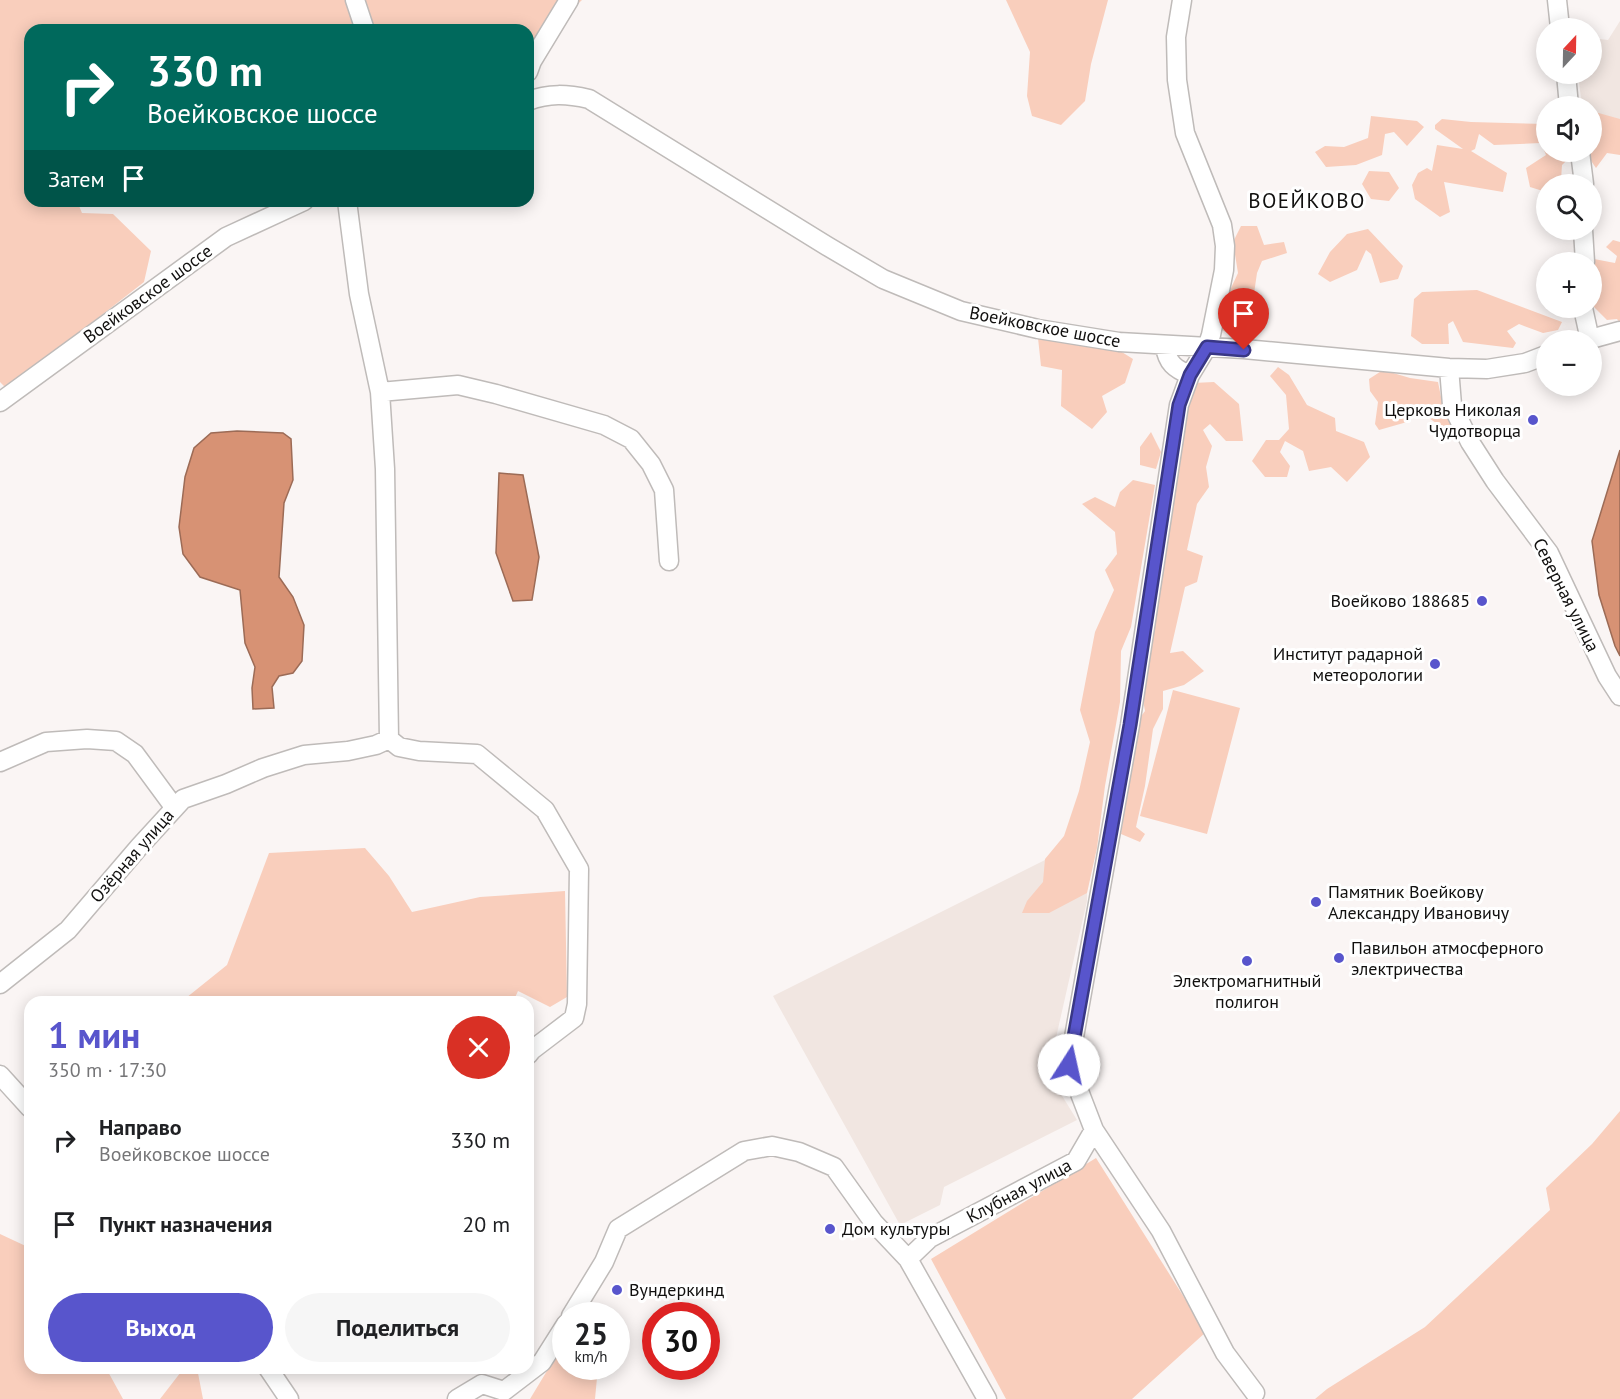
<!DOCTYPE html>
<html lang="ru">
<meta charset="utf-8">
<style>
:root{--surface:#fff;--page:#f6f6f6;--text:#202124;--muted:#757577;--accent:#5855cc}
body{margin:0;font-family:"PT Sans",sans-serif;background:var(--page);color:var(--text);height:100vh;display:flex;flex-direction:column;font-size:22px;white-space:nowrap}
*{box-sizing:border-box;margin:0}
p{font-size:20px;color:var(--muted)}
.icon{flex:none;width:33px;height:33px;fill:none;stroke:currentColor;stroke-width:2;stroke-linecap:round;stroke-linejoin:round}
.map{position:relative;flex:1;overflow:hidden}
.panel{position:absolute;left:24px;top:996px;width:510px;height:378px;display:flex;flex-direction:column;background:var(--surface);border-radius:18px;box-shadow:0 3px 15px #0003}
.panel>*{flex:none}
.guide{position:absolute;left:24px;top:24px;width:510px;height:183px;border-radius:18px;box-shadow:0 3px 15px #0003;background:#00695c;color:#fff;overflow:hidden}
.needle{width:39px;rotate:22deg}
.fabs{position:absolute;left:1536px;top:18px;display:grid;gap:12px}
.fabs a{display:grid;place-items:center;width:66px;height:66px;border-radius:50%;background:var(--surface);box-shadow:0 3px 15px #0003;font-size:30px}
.speed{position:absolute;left:552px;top:1302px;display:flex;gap:12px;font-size:30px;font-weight:700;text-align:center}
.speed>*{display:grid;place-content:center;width:78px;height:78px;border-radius:50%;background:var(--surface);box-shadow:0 3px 15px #0003;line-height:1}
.speed small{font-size:15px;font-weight:400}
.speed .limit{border:9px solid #d22;background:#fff;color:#111}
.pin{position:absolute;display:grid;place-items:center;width:51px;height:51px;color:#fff;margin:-62px -26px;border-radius:50% 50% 50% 0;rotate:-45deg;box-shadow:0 0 6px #0007}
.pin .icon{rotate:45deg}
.me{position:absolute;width:66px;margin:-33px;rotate:10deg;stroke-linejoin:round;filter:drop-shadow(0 0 4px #0008)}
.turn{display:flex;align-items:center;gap:21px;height:126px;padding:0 24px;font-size:27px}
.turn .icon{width:78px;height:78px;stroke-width:2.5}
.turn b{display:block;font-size:42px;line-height:51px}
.then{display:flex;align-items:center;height:57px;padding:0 24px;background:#0003;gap:12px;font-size:22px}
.round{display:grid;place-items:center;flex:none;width:63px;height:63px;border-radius:32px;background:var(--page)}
.summary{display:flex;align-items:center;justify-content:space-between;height:102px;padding:0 24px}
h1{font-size:36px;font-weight:800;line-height:45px;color:var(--accent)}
.primary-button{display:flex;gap:12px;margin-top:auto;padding:12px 24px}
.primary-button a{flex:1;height:69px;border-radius:36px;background:var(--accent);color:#fff;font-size:24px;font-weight:800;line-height:69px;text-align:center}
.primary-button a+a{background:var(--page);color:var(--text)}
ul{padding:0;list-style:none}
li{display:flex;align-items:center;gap:18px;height:84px;padding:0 24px}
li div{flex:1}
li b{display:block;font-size:22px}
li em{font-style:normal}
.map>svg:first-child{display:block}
.built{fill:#f1e6e1}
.green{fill:#f9cebc}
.water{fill:#d79274;stroke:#9c6b56;stroke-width:1.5}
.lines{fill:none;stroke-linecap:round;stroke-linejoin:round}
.minor-casing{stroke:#bfbbb9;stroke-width:21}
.minor{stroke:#fff;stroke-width:18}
.route-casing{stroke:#393785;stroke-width:15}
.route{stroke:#5855cc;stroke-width:10}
.poi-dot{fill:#5855cc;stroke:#fff;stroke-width:2}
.labels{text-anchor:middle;stroke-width:6;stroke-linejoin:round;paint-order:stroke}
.street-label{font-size:18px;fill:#11100f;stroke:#fff}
.poi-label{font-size:18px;fill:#11100f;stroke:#fff;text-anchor:start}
.quarter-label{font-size:21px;letter-spacing:1.5px;fill:#11100f;stroke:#fff}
</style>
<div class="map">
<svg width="1620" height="1399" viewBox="0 0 1620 1399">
<rect width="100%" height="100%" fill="#faf5f4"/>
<!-- built -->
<path class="built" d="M1620,21V150L1592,146V106H1582L1578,74H1592V38L1608,40Z
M1087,839V901L1048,1073L1077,1120L944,1187L940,1205L900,1225L773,996Z"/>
<!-- green -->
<path class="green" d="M0,0H582L528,51V30H30V201H77L82,213L113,214L151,251L144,282L7,389L0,382Z
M1006,0H1108L1091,64L1085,101L1061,125L1032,116L1027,96L1030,52Z
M1595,112L1620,119V155L1607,153L1596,168L1585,152H1592V116Z
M1371,116L1417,121L1424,127L1407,146L1394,132L1385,134L1382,155L1356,165L1326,167L1315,152L1325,146L1344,147L1368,138Z
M1442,119L1471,122L1546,124V152H1568L1571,156L1562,165L1561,180L1557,184H1546V192L1530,187L1526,168L1546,155L1541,143L1494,145L1479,134L1475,149L1471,151L1507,173L1503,192L1444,182L1450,212L1440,217L1415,199L1412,185L1418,173L1427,168L1432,171L1437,145L1463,149L1435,129V125Z
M1369,171L1389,172L1399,188L1389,201L1371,199L1362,184Z
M1241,226H1257L1264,245L1284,242L1287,253L1262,261L1257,273L1248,335H1232L1222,330L1220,312L1238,273L1233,242Z
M1368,229L1403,266L1398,279L1380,283L1371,254L1366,250L1357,270L1330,282L1318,274L1330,252L1347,234Z
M1613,240L1620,242V323L1617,319L1607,320L1592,305V276L1594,259L1615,263L1617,256L1606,247Z
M1477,290L1562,322L1558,330L1543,333L1519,324L1507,331L1516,343L1513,348L1463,342L1453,321L1448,324L1449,344H1422L1411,336L1414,299L1422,292Z
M1038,338L1109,344L1133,359L1125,383L1102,396L1107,412L1092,429L1061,406L1062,370L1041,366Z
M1278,367L1289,375L1307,405L1335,418L1336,431L1364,442L1370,457L1347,482L1331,467L1309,471L1303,451L1285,441L1280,452L1290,466L1287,477H1265L1252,461L1266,440H1279L1289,429L1286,395L1270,376Z
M1383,370L1410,378L1438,382L1443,407L1453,427L1446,430L1416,409L1407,422L1379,430L1375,424L1378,402L1370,391L1369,379Z
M1214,382L1239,404L1243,441H1226L1210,424L1203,430L1212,446L1206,467L1209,487L1197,504L1187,550L1203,556L1197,582L1185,587L1170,653L1183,651L1204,671L1184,685L1163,691V709L1153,729L1145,786L1136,827L1145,834L1140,842L1121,834L1126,802L1123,786L1136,723L1145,711L1141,689L1168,501L1193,383Z
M1151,432L1161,452L1156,469L1140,465V447Z
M1133,480L1155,485L1131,627L1121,651L1120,702L1105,786L1097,848L1087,893L1049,913H1022L1027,901L1043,882L1045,859L1064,836L1079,791L1090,742L1080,710L1095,632L1114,590L1105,570L1117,554L1115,532L1082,504L1095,497L1115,507L1120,492Z
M1173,690L1240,708L1207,834L1140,816Z
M365,848L389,876L412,912L480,897L565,891L567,997L550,1007L518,991L513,1002H181L227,965L269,853Z
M1620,1111V1399H1315L1327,1389L1425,1327L1550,1210L1546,1188L1592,1144Z
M1096,1158L1206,1332L1132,1399H1006L931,1259Z
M0,1234L30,1248V1368H106L123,1399H0Z
M565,1341L566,1366L598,1367L595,1399H530Z
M184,1368H197L203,1399H160Z"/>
<!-- water -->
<path class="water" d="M237,431L283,433L291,439L293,480L284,503L279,577L293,597L304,625L302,661L293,673L279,676L272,687L274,708L253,709L252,688L255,667L245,643L240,590L200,577L183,554L179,527L185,477L194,448L211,433Z
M1620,450V656L1615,646L1599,595L1592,541Z
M499,473L523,475L539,557L532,600L513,601L496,553Z"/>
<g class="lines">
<defs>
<path id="minor" d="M355,0L365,30
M1182,0L1176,37L1177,80L1185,133L1222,225L1225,246L1224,270L1211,335L1207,347L1190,375L1179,405L1130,725L1069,1065L1094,1130L1161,1231L1225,1353L1255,1393
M1557,0L1560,28
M528,72L532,61L569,0
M1566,74L1569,106
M528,101C549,93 567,94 589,99L827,246L883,279L961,311L1038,329L1119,342L1244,349L1449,368L1487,369L1525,363L1546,355
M1580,152L1584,184
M347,201L359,294L380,392L385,469L389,739L399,747L419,751L477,754L545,810L579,869L577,1004L574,1018L532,1050L528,1055
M1583,230L1585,262
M1583,308L1590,340
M1587,340L1620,331
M1165,346C1167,363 1175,369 1190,375
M1449,368L1452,405L1470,442L1495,481L1549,553L1607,676L1620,696
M380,392L458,385L496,394L604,425L631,439L651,464L664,490L669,561
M0,402L226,237L304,201
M0,762L46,742L87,739L116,741L135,754L174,807
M0,984L68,930L139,847L183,799L226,784L263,768L304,755L348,751L376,745L389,739
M0,1075L30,1108
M908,1259L930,1238L1076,1161L1094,1130
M571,1316L604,1262L618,1229L744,1151L772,1146L799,1152L834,1167L874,1223L908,1259L987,1399
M268,1368L289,1399
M457,1399L482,1384L504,1391L542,1362L566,1324"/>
</defs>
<!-- minor casing -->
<use href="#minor" class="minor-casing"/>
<!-- minor -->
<use href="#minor" class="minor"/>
</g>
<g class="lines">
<defs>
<path id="route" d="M1069,1065L1130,725L1179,405L1190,375L1207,347L1244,350"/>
</defs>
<!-- route casing -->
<use href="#route" class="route-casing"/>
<!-- route -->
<use href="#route" class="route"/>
</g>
<!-- markers -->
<g class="poi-dot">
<circle cx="1533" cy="420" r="6"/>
<circle cx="1482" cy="601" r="6"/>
<circle cx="1435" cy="664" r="6"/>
<circle cx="1316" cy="902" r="6"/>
<circle cx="1339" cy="958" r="6"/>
<circle cx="1247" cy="961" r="6"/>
<circle cx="830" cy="1229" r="6"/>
<circle cx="617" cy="1290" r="6"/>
</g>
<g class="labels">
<!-- street labels -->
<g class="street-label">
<text transform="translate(148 294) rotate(-36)" y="6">Воейковское шоссе</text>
<text transform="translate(1045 327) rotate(11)" y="6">Воейковское шоссе</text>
<text transform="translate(1566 595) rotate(63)" y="6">Северная улица</text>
<text transform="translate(132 856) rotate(-49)" y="6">Озёрная улица</text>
<text transform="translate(1019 1191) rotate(-28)" y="6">Клубная улица</text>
</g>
<!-- poi labels -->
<g class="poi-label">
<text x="1521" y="416" text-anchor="end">Церковь Николая<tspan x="1521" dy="21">Чудотворца</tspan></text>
<text x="1470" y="607" text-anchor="end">Воейково 188685</text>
<text x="1423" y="660" text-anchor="end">Институт радарной<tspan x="1423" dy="21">метеорологии</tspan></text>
<text x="1328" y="898">Памятник Воейкову<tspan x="1328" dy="21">Александру Ивановичу</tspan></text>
<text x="1351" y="954">Павильон атмосферного<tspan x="1351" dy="21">электричества</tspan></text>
<text x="1247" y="987" text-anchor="middle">Электромагнитный<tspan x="1247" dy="21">полигон</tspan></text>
<text x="842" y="1235">Дом культуры</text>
<text x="629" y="1296">Вундеркинд</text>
</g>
<!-- quarter labels -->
<g class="quarter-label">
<text x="1307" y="208">ВОЕЙКОВО</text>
</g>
</g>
</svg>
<div class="fabs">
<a><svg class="needle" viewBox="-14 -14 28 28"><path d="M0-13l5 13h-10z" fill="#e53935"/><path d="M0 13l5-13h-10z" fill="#757577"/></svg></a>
<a><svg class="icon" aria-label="sound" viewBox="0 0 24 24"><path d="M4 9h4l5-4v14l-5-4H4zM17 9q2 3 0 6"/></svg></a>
<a><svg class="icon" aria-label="search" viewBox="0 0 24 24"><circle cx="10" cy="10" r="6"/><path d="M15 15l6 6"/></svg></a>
<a>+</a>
<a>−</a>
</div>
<div class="speed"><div>25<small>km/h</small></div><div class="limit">30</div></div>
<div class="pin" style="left:1244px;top:350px;background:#d93025"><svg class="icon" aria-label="arrive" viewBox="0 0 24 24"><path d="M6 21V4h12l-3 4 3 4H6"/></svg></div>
<svg class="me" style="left:1069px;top:1065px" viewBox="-20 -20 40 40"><circle r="19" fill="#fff"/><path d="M0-13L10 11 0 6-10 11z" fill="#5855cc"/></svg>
<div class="guide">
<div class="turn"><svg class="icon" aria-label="right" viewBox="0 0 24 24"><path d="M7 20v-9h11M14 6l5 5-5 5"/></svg><div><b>330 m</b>Воейковское шоссе</div></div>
<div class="then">Затем<svg class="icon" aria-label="arrive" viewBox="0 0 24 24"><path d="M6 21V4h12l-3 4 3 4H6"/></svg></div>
</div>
<section class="panel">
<div class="summary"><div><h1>1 мин</h1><p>350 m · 17:30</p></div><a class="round" style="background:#d93025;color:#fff"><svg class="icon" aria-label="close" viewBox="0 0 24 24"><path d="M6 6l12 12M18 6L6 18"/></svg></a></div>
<ul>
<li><svg class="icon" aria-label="right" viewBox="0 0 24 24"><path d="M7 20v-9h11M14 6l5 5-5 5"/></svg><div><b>Направо</b><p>Воейковское шоссе</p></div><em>330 m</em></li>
<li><svg class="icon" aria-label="arrive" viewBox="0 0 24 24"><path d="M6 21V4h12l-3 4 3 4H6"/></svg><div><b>Пункт назначения</b></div><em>20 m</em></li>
</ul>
<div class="primary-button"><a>Выход</a><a>Поделиться</a></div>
</section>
</div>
